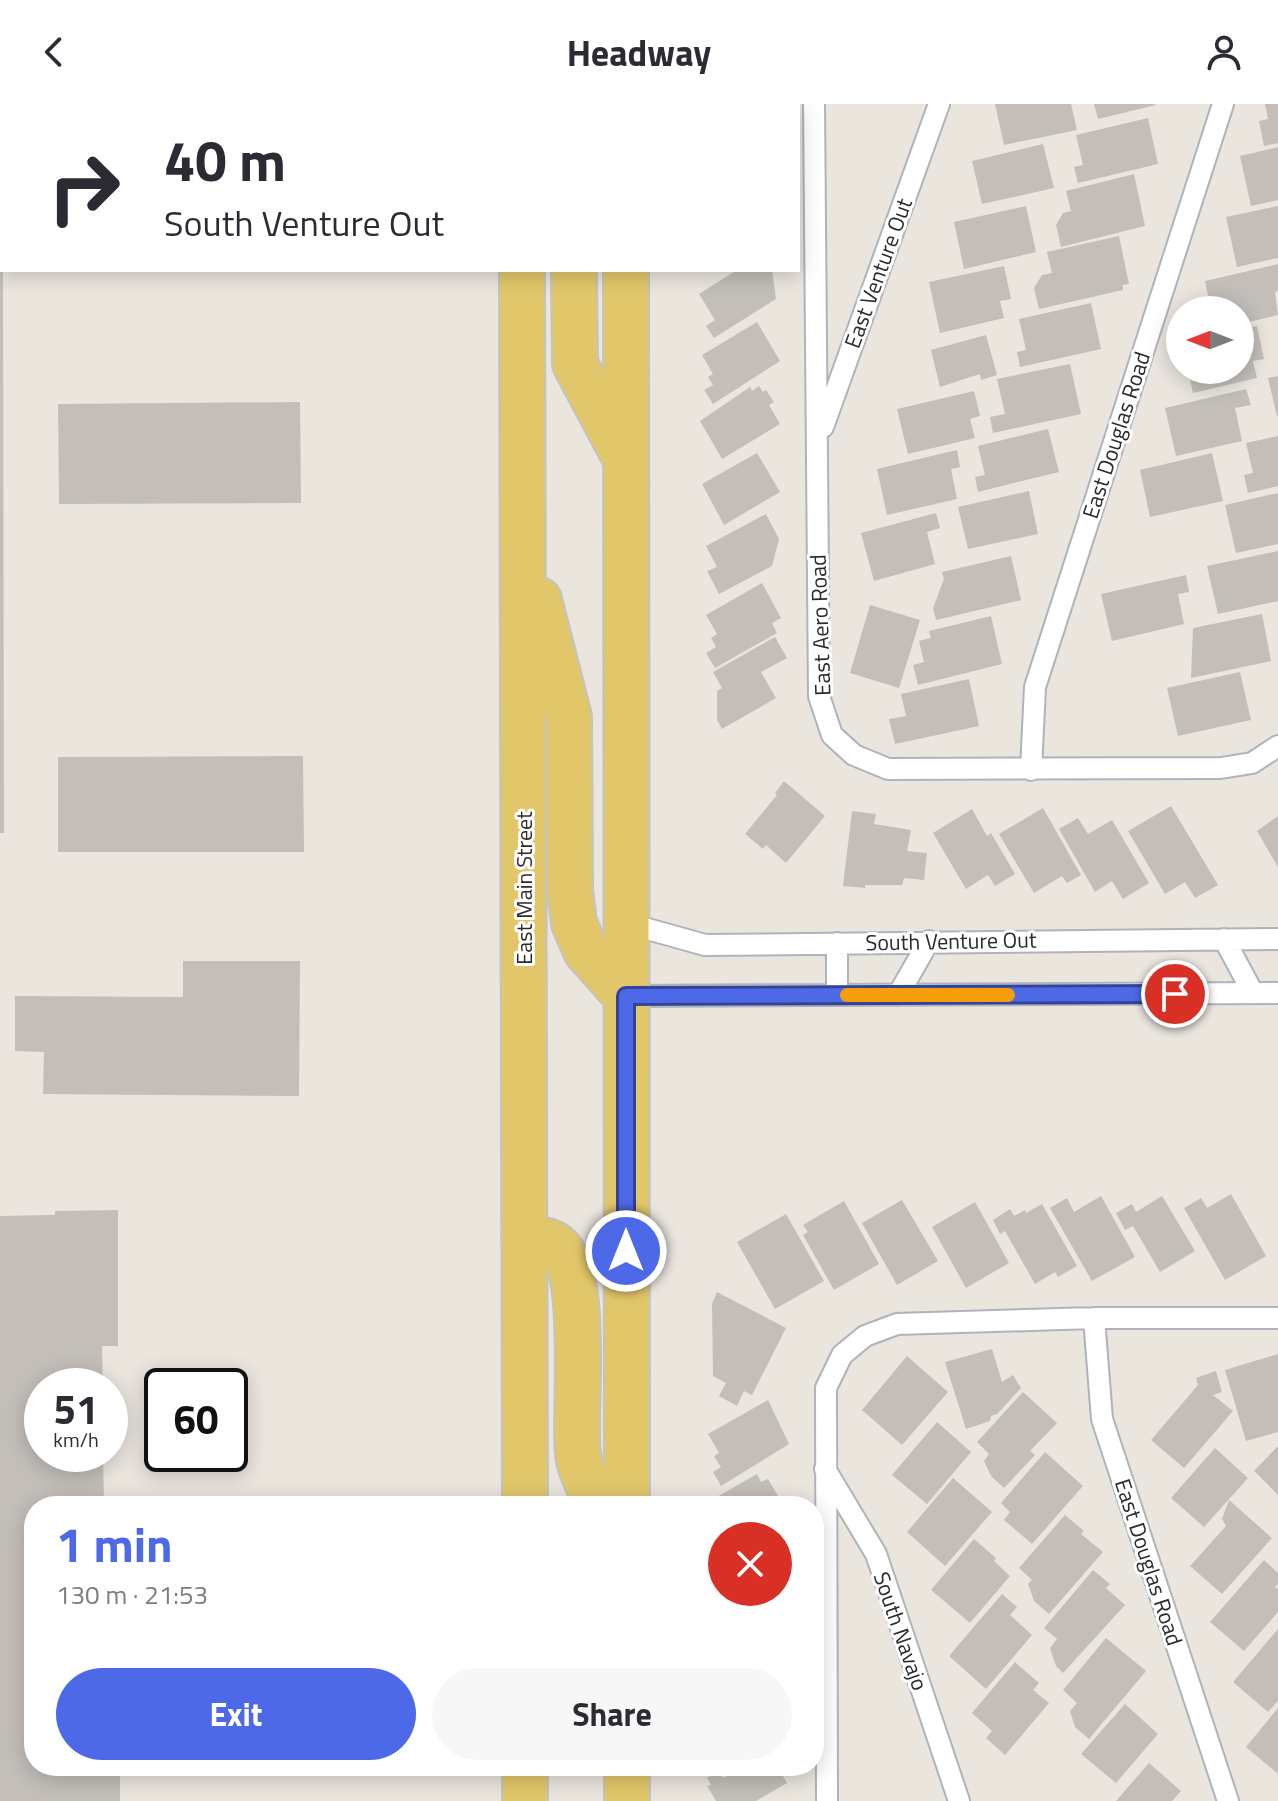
<!DOCTYPE html>
<meta charset="utf-8">
<style>
:root{--surface:#fff;--page:#f7f7f7;--text:#2b2b33;--muted:#7c7c81;--accent:#4d69e8}
body{margin:0;font-family:"Titillium Web",sans-serif;background:var(--page);color:var(--text);height:100vh;display:flex;flex-direction:column;font-size:30px;white-space:nowrap}
*{box-sizing:border-box;margin:0}
p{font-size:26px;color:var(--muted)}
.icon{flex:none;width:44px;height:44px;fill:none;stroke:currentColor;stroke-width:2;stroke-linecap:round;stroke-linejoin:round}
.map{position:relative;flex:1;overflow:hidden}
.details{position:absolute;left:24px;top:1392px;width:800px;height:280px;display:flex;flex-direction:column;background:var(--surface);border-radius:32px;box-shadow:0 4px 20px #0003}
.details>*{flex:none}
.top-card{position:absolute;left:0px;top:0px;width:800px;height:168px;box-shadow:0 4px 20px #0003;background:#fff;color:var(--text);overflow:hidden}
.needle{width:52px;rotate:270deg}
.buttons{position:absolute;left:1166px;top:192px;display:grid;gap:16px}
.buttons a{display:grid;place-items:center;width:88px;height:88px;border-radius:50%;background:var(--surface);box-shadow:0 4px 20px #0003;font-size:40px}
.speed{position:absolute;left:24px;top:1264px;display:flex;gap:16px;font-size:40px;font-weight:700;text-align:center}
.speed>*{display:grid;place-content:center;width:104px;height:104px;border-radius:50%;background:var(--surface);box-shadow:0 4px 20px #0003;line-height:1}
.speed small{font-size:20px;font-weight:400}
.speed .limit{border:4px solid #111;border-radius:12px;background:#fff;color:#111}
.pin{position:absolute;display:grid;place-items:center;width:68px;height:68px;color:#fff;margin:-34px;border:4px solid #fff;border-radius:50%;box-shadow:0 2px 8px #0007}
.me{position:absolute;width:88px;margin:-44px;rotate:0deg;stroke-linejoin:round;filter:drop-shadow(0 0 6px #0008)}
.turn{display:flex;align-items:center;gap:28px;height:168px;padding:0 32px;font-size:36px}
.turn .icon{width:104px;height:104px;stroke-width:2.5}
.turn b{display:block;font-size:56px;line-height:68px}
.round{display:grid;place-items:center;flex:none;width:84px;height:84px;border-radius:42px;background:var(--page)}
.headline{display:flex;align-items:center;justify-content:space-between;height:136px;padding:0 32px}
h1{font-size:48px;font-weight:700;line-height:60px;color:var(--accent)}
.action{display:flex;gap:16px;margin-top:auto;padding:16px 32px}
.action a{flex:1;height:92px;border-radius:48px;background:var(--accent);color:#fff;font-size:32px;font-weight:700;line-height:92px;text-align:center}
.action a+a{background:var(--page);color:var(--text)}
header{display:flex;justify-content:space-between;align-items:center;height:104px;padding:0 32px;background:var(--surface);font-size:36px;font-weight:700}
.map>svg:first-child{display:block}
.building{fill:#c3beb9}
.lines{fill:none;stroke-linecap:round;stroke-linejoin:round}
.lane-casing{stroke:#b0b3bc;stroke-width:24}
.primary-casing{stroke:#c3c3c3;stroke-width:48}
.lane{stroke:#fff;stroke-width:20}
.primary{stroke:#e2c76a;stroke-width:44}
.route-casing{stroke:#324497;stroke-width:20}
.route{stroke:#4d69e8;stroke-width:14}
.slow{stroke:#f59e0b;stroke-width:14}
.labels{text-anchor:middle;stroke-width:6;stroke-linejoin:round;paint-order:stroke}
.street-label{font-size:22px;fill:#2a2a2a;stroke:#fff}
</style>
<header><svg class="icon" aria-label="back" viewBox="0 0 24 24"><path d="M15 5l-7 7 7 7"/></svg>Headway<svg class="icon" aria-label="person" viewBox="0 0 24 24"><circle cx="12" cy="8" r="4"/><path d="M4 21q1-7 8-7t8 7"/></svg></header>
<div class="map">
<svg width="1278" height="1697" viewBox="0 0 1278 1697">
<rect width="100%" height="100%" fill="#eae5dd"/>
<!-- building -->
<path class="building" d="M995,0H1071L1077,26L1004,41Z
M1094,0H1155L1156,1L1098,15Z
M1265,0H1278V39L1264,42L1259,17L1268,15Z
M1148,14L1158,60L1078,79L1074,63L1083,61L1076,31Z
M1043,40L1054,84L982,100L972,57Z
M1278,43V96L1251,102L1240,52Z
M1134,70L1145,122L1061,143L1056,121L1063,109L1071,107L1066,87Z
M1026,102L1036,148L964,165L954,118Z
M1278,102V154L1237,163L1226,113Z
M1119,132L1129,180L1123,181V186L1039,205L1034,184L1042,171L1052,169L1047,148Z
M1278,160V187L1275,188L1278,211L1240,220V206H1211L1205,177Z
M1004,162L1011,195L1000,197L1004,214L940,229L929,178Z
M0,166H3L4,729H0Z
M737,166H772L776,195L714,234L706,222L715,216L699,190Z
M1091,199L1101,245L1020,263L1017,248L1026,246L1019,215Z
M757,218L780,257L713,300L704,286L713,281L708,273L713,270L702,251Z
M1257,222L1264,255L1253,257L1257,274L1193,289L1188,266H1240V225Z
M986,231L997,271L981,276L980,270L940,283L931,246Z
M1070,260L1081,310L993,329L990,313L1005,310L997,275Z
M1278,272V312H1277L1268,274Z
M759,282L763,288L766,286L774,298L769,301L780,320L722,355L700,317L750,283L752,287Z
M1246,285L1251,301L1235,304L1242,337L1176,352L1165,304Z
M974,287L980,312L970,315L975,334L908,350L897,305Z
M300,298L301,399L59,400L58,300Z
M1048,325L1059,368L978,388L975,373L985,371L978,342Z
M1278,332V382L1248,389L1244,371L1253,369L1246,339Z
M957,346L960,363L951,365L957,395L887,411L877,365Z
M757,349L780,388L724,421L702,380Z
M1212,349L1223,397L1150,413L1140,366Z
M1029,387L1038,430L968,445L958,403Z
M1278,389V440L1236,449L1225,401Z
M936,409L940,424L927,428L935,460L874,477L861,429Z
M766,410L779,435L772,462L719,490L707,467L717,463L706,442Z
M1278,447V497L1218,510L1207,462Z
M1011,452L1021,496L936,516L933,504L944,475L942,468Z
M1186,471L1189,488L1178,490L1184,520L1112,537L1101,490Z
M762,479L781,514L772,519L777,529L715,564L706,549L716,543L711,534L717,530L706,511Z
M870,501L920,516L899,584L850,569Z
M1262,510L1271,557L1191,574L1193,524Z
M991,512L1002,560L918,581L913,561L924,558L919,537L931,534L929,527Z
M775,533L787,554L761,568L776,594L722,625L717,616V587L722,584L713,568Z
M1240,568L1251,616L1178,632L1167,584Z
M969,575L979,622L895,640L889,615L906,612L901,590Z
M303,652L304,748H58V653Z
M784,677L825,712L786,759L766,741L763,745L745,730L777,691L775,689Z
M1171,702L1218,781L1195,794L1185,778L1165,790L1128,727Z
M1043,704L1081,771L1067,779L1062,772L1034,789L999,730Z
M972,705L987,732L991,729L1015,770L995,782L988,771L966,785L933,729Z
M852,707L876,710L874,720L911,726L907,747L927,749L924,776L904,774L902,781H865V784L843,782Z
M1278,712V763L1257,727Z
M1078,714L1088,730L1112,716L1149,779L1123,795L1112,777L1095,788L1059,725Z
M183,857H300L299,992L43,990L44,948L15,947V892L183,893Z
M1231,1090L1266,1152L1225,1176L1184,1104L1201,1094L1207,1104Z
M1101,1092L1135,1153L1092,1177L1050,1104L1067,1094L1074,1108Z
M1162,1092L1195,1147L1160,1168L1133,1122L1125,1126L1116,1109L1132,1100L1136,1108Z
M902,1096L938,1157L897,1181L862,1119Z
M844,1097L879,1160L834,1186L803,1131L808,1128L803,1121Z
M975,1098L1009,1159L966,1184L932,1123Z
M1042,1100L1077,1162L1058,1173L1055,1168L1035,1180L1005,1127L1000,1130L993,1116L1010,1105L1014,1112L1025,1106L1026,1109Z
M118,1106V1242H102L103,1282H42V1350H103L104,1402H34V1662H106V1670L120,1669V1697H0V1112L55,1111V1107Z
M786,1110L824,1177L775,1205L737,1138Z
M717,1188L786,1224L752,1291L744,1287L737,1302L719,1292L726,1279L713,1272L712,1200Z
M992,1245L1002,1278L1013,1271L1021,1284L997,1310L991,1312L990,1317L966,1325L945,1258Z
M1278,1250V1328L1246,1337L1225,1266Z
M907,1252L948,1288L902,1341L862,1306Z
M1216,1267L1222,1288L1213,1291L1233,1307L1184,1364L1151,1336L1198,1281L1196,1274Z
M1023,1288L1057,1319L1030,1347L1035,1351L1004,1384L991,1372L984,1357L989,1350L977,1338Z
M768,1296L789,1340L721,1382L713,1368L721,1363L714,1352L719,1349L708,1330Z
M937,1318L971,1348L927,1400L892,1371Z
M1278,1342V1391L1254,1367Z
M1215,1344L1248,1374L1204,1423L1171,1394Z
M1045,1348L1083,1382L1032,1440L1004,1416L1010,1408L1001,1399Z
M757,1370L761,1378L768,1375L784,1402H710L708,1398Z
M953,1374L992,1408L945,1462L907,1428Z
M1229,1396L1272,1434L1222,1490L1190,1462L1226,1422L1222,1415Z
M1065,1411L1084,1427L1081,1430L1103,1448L1049,1510L1034,1497L1028,1480L1032,1476L1019,1464Z
M974,1435L996,1454L994,1457L1010,1472L970,1519L931,1486Z
M1264,1456L1278,1469V1480L1275,1483L1278,1485V1508L1244,1547L1210,1518Z
M1093,1466L1110,1480L1106,1484L1125,1501L1063,1569L1056,1562L1050,1544L1057,1535L1044,1524Z
M1002,1490L1017,1503L1010,1511L1032,1531L986,1585L949,1552Z
M1278,1525V1597L1268,1608L1233,1578Z
M1106,1534L1146,1567L1089,1635L1075,1623L1070,1607L1077,1599L1063,1586Z
M1015,1558L1039,1579L1033,1586L1049,1599L1005,1651L986,1634L992,1627L972,1609Z
M1125,1600L1158,1630L1116,1679L1081,1650Z
M1278,1604V1670L1246,1643Z
M1149,1659L1181,1687L1172,1697H1116Z
M743,1662H777L787,1679L756,1697H716L707,1682L711,1681L707,1674L719,1667L723,1674Z"/>
<g class="lines">
<defs>
<path id="lane" d="M321,0V2
M814,0L819,592L832,631L854,651L888,665L1221,664L1252,659L1278,642
M823,323L939,0
M1031,666L1035,583L1223,0
M626,819L705,841L1278,835
M1224,835L1253,889
M837,839V891
M898,891L929,837
M626,892L1278,889
M1094,1214L1102,1315L1228,1697
M825,1365L876,1450L959,1697
M827,1697L826,1284L842,1251L865,1232L897,1220L1094,1214H1278"/>
<path id="primary" d="M521,0V2
M626,0V2
M522,166L525,1402
M574,166L575,260L623,350
M626,166L627,1402
M539,496L569,613L570,787L574,819L586,847L626,892
M524,1135C534,1135 545,1135 554,1140C591,1163 573,1309 578,1350C580,1367 591,1386 597,1402
M525,1662V1697
M627,1662V1697"/>
</defs>
<!-- lane casing -->
<use href="#lane" class="lane-casing"/>
<!-- primary casing -->
<use href="#primary" class="primary-casing"/>
<!-- lane -->
<use href="#lane" class="lane"/>
<!-- primary -->
<use href="#primary" class="primary"/>
</g>
<g class="lines">
<defs>
<path id="route" d="M626,1147V892L1175,890"/>
</defs>
<!-- route casing -->
<use href="#route" class="route-casing"/>
<!-- route -->
<use href="#route" class="route"/>
<!-- slow -->
<path class="slow" d="M847,891H1008"/>
</g>
<g class="labels">
<!-- street labels -->
<g class="street-label">
<text transform="translate(878 169) rotate(-70)" y="8">East Venture Out</text>
<text transform="translate(1116 331) rotate(-72)" y="8">East Douglas Road</text>
<text transform="translate(820 521) rotate(-92)" y="8">East Aero Road</text>
<text transform="translate(524 784) rotate(-90)" y="8">East Main Street</text>
<text transform="translate(951 837) rotate(-1)" y="8">South Venture Out</text>
<text transform="translate(1149 1458) rotate(72)" y="8">East Douglas Road</text>
<text transform="translate(901 1527) rotate(71)" y="8">South Navajo</text>
</g>
</g>
</svg>
<div class="buttons">
<a><svg class="needle" viewBox="-14 -14 28 28"><path d="M0-13l5 13h-10z" fill="#e53935"/><path d="M0 13l5-13h-10z" fill="#7c7c81"/></svg></a>
</div>
<div class="speed"><div>51<small>km/h</small></div><div class="limit">60</div></div>
<div class="pin" style="left:1175px;top:890px;background:#d93025"><svg class="icon" aria-label="arrive" viewBox="0 0 24 24"><path d="M6 21V4h12l-3 4 3 4H6"/></svg></div>
<svg class="me" style="left:626px;top:1147px" viewBox="-20 -20 40 40"><circle r="17" fill="#4d69e8" stroke="#fff" stroke-width="3"/><path d="M0-11L8 9 0 5-8 9z" fill="#fff"/></svg>
<div class="top-card">
<div class="turn"><svg class="icon" aria-label="right" viewBox="0 0 24 24"><path d="M7 20v-9h11M14 6l5 5-5 5"/></svg><div><b>40 m</b>South Venture Out</div></div>
</div>
<section class="details">
<div class="headline"><div><h1>1 min</h1><p>130 m · 21:53</p></div><a class="round" style="background:#d93025;color:#fff"><svg class="icon" aria-label="close" viewBox="0 0 24 24"><path d="M6 6l12 12M18 6L6 18"/></svg></a></div>
<div class="action"><a>Exit</a><a>Share</a></div>
</section>
</div>
